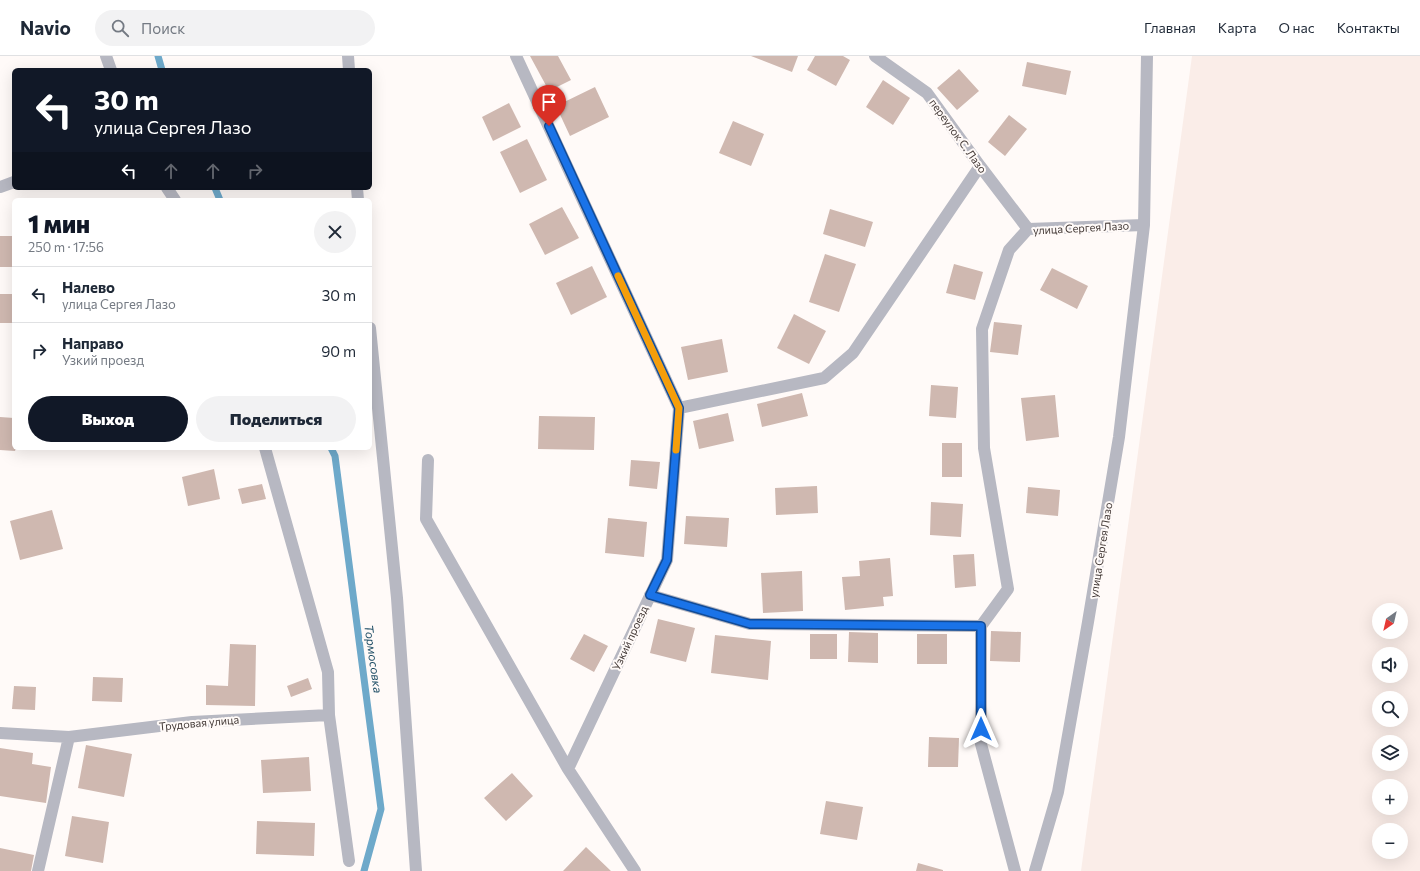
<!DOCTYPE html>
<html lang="ru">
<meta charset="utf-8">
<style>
:root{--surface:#fff;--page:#f2f2f3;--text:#1f2937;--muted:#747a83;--line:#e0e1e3;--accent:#111827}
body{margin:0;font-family:Commissioner,sans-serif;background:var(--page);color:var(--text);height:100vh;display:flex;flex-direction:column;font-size:15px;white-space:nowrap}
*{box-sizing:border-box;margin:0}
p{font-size:13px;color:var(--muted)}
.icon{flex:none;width:22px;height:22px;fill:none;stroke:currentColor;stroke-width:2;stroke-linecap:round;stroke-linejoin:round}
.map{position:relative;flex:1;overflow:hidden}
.side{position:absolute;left:12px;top:142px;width:360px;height:252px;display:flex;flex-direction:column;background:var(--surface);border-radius:6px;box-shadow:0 4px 16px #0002}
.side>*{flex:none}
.hud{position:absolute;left:12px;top:12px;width:360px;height:122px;border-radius:6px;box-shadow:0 4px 16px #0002;background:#111827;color:#fff;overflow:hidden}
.needle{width:26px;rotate:214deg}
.controls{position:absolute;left:1372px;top:547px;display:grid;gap:8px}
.controls a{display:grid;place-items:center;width:36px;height:36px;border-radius:50%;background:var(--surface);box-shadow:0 4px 16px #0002;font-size:20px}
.pin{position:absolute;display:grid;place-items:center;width:34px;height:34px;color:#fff;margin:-41px -17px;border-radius:50% 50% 50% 0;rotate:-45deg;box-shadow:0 0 4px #0007}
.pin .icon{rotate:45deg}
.me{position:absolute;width:44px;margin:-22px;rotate:0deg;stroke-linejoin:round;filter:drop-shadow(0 0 3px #0008)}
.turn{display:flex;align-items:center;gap:14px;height:84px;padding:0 16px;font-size:18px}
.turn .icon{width:52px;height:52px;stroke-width:2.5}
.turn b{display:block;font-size:28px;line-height:34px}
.lanes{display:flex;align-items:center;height:38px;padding:0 16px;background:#0003;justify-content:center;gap:20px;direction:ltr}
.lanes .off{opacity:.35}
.round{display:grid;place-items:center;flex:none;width:42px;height:42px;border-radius:21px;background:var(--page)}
.overview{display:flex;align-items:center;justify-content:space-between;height:68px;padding:0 16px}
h1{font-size:24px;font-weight:800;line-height:30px;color:var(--accent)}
.primary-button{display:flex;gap:8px;margin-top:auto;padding:8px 16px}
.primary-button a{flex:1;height:46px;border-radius:24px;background:var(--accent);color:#fff;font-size:16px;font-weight:800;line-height:46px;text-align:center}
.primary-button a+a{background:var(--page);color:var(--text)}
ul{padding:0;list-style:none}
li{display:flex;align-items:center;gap:12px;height:56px;padding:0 16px;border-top:1px solid var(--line)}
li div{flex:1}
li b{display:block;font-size:15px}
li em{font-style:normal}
header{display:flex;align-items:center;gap:24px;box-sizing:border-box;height:56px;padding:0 20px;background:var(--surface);border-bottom:1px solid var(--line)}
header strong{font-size:19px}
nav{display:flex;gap:22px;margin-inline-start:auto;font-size:14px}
.search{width:280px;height:36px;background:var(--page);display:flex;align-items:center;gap:10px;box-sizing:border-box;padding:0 14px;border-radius:22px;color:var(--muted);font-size:15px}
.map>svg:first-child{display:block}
.built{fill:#faede8;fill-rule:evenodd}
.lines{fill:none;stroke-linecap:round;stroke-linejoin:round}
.stream{stroke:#6ea9ca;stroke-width:7}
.building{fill:#cfb8b0}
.lane{stroke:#b7b8c2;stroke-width:12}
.street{stroke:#b7b8c2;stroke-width:12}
.route-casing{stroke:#114b97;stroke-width:10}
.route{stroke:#1a73e8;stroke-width:7}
.slow{stroke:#f59e0b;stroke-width:7}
.labels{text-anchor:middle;stroke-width:4;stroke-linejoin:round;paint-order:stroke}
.street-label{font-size:11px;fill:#423835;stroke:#fffaf8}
.water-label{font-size:12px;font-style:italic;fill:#1d4c64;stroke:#fffaf8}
</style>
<header>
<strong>Navio</strong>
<div class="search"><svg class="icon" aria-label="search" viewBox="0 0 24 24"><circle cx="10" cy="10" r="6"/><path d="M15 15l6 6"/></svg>Поиск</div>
<nav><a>Главная</a><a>Карта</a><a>О нас</a><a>Контакты</a></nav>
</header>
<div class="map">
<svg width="1420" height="815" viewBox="0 0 1420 815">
<rect width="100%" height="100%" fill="#fffaf8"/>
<!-- built -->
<path class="built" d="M1192,0H1420V815H1081ZM1379,554H1401V576H1379ZM1379,598H1401V620H1379ZM1379,642H1401V664H1379ZM1379,686H1401V708H1379ZM1379,730H1401V752H1379ZM1379,774H1401V796H1379Z"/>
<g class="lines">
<!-- stream -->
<path class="stream" d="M158,0L162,14
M215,132L220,144
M331,392L335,400L381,753L364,815"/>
</g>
<!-- building -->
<path class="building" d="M530,0H558L571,24L549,35Z
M751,0H798L792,16Z
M815,0H843L850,4L836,30L807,14Z
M1027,6L1071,15L1066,39L1022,30Z
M959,13L979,35L957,54L937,32Z
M883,24L910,42L893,69L866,51Z
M595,31L609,61L570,80L556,50Z
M509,47L521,71L493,85L482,61Z
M1009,59L1027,73L1005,100L988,86Z
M733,65L764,78L751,110L719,97Z
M527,83L547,124L520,137L500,96Z
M562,151L579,182L545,199L529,168Z
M830,153L873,166L865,191L823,178Z
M0,180H14V211H0Z
M825,198L856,208L839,256L809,246Z
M954,208L983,216L975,244L946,237Z
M592,210L607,241L571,259L556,227Z
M1052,212L1088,230L1077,253L1040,234Z
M0,238H14V267H0Z
M794,258L826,275L809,308L777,292Z
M994,266L1022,269L1018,299L990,296Z
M722,283L728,316L688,324L681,291Z
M931,329L958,331L956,362L929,360Z
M802,337L808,360L762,371L757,348Z
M1055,339L1059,381L1026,385L1021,342Z
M728,357L734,385L699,393L693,365Z
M539,360L595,361L594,394L538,393Z
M0,361L14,362V392H16L15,395L0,394Z
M942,387H962V421H942Z
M631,404L660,406L657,433L629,430Z
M214,413L220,443L188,450L182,421Z
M262,428L266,443L242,448L238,433Z
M817,430L818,457L776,459L775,432Z
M1028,431L1060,434L1058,460L1026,457Z
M931,446L963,448L961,481L930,479Z
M52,454L63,493L20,504L10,465Z
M686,460L729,462L727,491L684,488Z
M608,462L647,466L644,501L605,497Z
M974,498L976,530L955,532L953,499Z
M890,502L893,540L883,541L884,550L845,554L842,521L860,520L859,505Z
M802,515L803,555L763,557L761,517Z
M658,563L695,572L686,606L650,597Z
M991,575L1021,576L1020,606L990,605Z
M849,576L878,577V607L848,606Z
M584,578L608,590L594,616L570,603Z
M810,578H837V603H810Z
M917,578H947V608H917Z
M715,579L771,585L768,624L711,617Z
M230,588L256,589L255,650L206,649V629L228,630Z
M93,621L123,622L122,646L92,645Z
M308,622L312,633L291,641L287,630Z
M14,630L36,631L35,654L12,653Z
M929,681L959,682L958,711H928Z
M86,689L132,698L124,741L78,732Z
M0,692L33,697L32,708L51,711L46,747L0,740Z
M309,701L311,735L263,737L261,704Z
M512,717L533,740L506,765L484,742Z
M826,745L863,751L857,784L820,778Z
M72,760L109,766L103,807L65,800Z
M257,765L315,767L314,800L256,798Z
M586,791L611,815H563Z
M0,792L34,799L31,815H0Z
M918,807L943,814V815H916Z"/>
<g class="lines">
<!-- lane -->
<path class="lane" d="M348,0L349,14
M357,132L358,144
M370,272L397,542L416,815"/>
<!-- street -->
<path class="street" d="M106,0L111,14
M516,0L679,352L667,504L568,713L635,815
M875,0L927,37L980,110L1028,173
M0,131L14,126
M167,132L175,144
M679,352L824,322L853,297L980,110
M265,392L328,616L329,659L349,805
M428,404L426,463L568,713
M650,539L750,568L981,570
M0,677L69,681L192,666L329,659
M38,815L69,681
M1015,815L981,688V570L1008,533L984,392L982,273L1009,194L1028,173L1144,169
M1035,815L1058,736L1088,566L1119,381L1144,169L1147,0"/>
</g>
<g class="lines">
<defs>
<path id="route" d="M549,70L679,352L667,504L650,539L750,568L981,570V673"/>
</defs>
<!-- route casing -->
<use href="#route" class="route-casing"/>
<!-- route -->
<use href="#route" class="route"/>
<!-- slow -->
<path class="slow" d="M618,220L679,352L676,394"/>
</g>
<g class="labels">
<!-- street labels -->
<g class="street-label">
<text transform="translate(958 80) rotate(54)" y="4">переулок С. Лазо</text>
<text transform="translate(1081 172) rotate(-3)" y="4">улица Сергея Лазо</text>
<text transform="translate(1101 494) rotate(-81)" y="4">улица Сергея Лазо</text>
<text transform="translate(630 582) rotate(-65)" y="4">Узкий проезд</text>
<text transform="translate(199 667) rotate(-5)" y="4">Трудовая улица</text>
</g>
<!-- water labels -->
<g class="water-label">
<text transform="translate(373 603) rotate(82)" y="4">Тормосовка</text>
</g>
</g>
</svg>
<div class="controls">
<a><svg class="needle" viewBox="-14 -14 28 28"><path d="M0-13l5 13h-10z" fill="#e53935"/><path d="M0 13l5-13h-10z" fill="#747a83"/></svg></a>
<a><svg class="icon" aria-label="sound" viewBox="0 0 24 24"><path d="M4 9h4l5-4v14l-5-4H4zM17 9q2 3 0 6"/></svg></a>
<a><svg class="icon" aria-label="search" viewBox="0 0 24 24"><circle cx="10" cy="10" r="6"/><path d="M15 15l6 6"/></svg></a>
<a><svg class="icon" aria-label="layers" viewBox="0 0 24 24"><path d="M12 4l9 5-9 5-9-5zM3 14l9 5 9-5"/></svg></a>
<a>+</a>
<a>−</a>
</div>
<div class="pin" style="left:549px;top:70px;background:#d93025"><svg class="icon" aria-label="arrive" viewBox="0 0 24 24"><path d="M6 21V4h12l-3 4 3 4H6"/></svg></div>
<svg class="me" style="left:981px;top:673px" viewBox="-20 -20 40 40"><path d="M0-17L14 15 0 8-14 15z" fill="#1a73e8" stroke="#fff" stroke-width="4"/></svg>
<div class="hud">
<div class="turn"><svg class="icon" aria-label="left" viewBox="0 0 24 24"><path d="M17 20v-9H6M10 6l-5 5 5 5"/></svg><div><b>30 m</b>улица Сергея Лазо</div></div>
<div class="lanes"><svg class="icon" aria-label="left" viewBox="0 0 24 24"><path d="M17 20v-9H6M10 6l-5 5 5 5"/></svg><svg class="icon off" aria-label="ahead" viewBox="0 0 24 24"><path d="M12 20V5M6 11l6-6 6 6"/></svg><svg class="icon off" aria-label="ahead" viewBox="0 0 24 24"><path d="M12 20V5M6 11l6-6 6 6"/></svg><svg class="icon off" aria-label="right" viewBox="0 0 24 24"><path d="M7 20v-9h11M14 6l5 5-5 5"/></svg></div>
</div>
<section class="side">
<div class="overview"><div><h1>1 мин</h1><p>250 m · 17:56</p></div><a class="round"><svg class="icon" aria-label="close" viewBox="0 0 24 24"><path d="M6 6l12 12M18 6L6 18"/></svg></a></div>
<ul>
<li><svg class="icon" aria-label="left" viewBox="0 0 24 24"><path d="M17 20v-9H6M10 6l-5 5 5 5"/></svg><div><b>Налево</b><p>улица Сергея Лазо</p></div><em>30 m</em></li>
<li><svg class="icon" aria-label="right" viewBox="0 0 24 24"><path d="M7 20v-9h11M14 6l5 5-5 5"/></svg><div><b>Направо</b><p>Узкий проезд</p></div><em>90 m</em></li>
</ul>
<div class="primary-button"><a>Выход</a><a>Поделиться</a></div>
</section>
</div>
